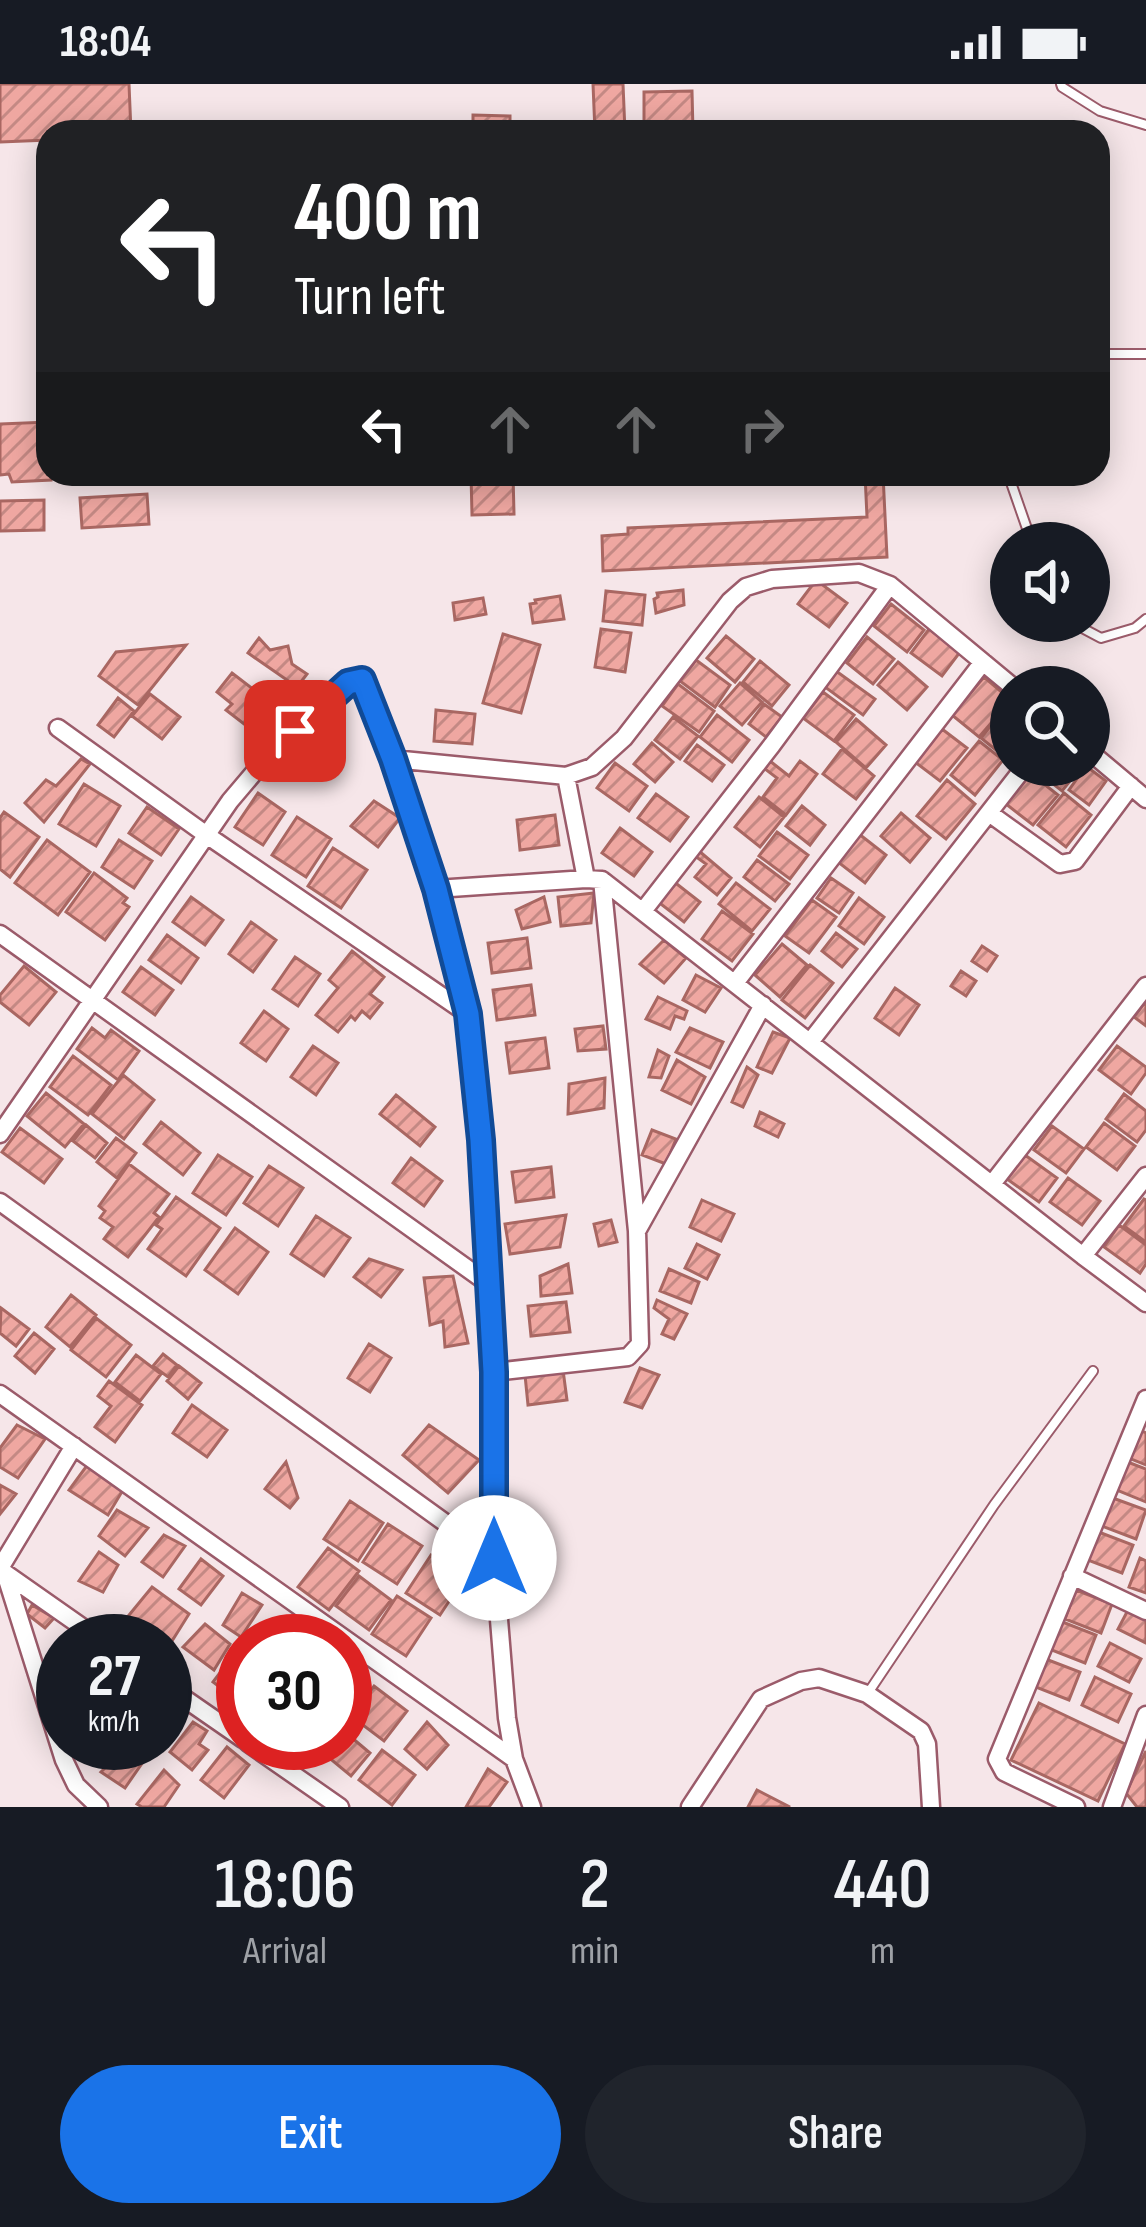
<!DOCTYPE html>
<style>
:root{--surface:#171b24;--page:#20242c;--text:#f1f3f6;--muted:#9ea1a6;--accent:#1a73e8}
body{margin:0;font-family:"Sofia Sans Condensed",sans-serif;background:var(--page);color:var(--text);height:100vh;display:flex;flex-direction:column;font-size:45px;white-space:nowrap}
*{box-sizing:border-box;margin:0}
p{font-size:39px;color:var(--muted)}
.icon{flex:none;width:66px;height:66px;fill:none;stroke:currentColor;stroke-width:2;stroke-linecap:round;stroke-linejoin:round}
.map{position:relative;height:1723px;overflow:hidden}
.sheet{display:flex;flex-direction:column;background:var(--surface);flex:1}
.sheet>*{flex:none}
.guide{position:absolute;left:36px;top:36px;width:1074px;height:366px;border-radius:36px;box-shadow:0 6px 30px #0003;background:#202124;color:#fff;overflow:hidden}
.buttons{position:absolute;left:990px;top:438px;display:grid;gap:24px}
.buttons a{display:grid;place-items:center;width:120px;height:120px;border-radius:50%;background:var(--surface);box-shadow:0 6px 30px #0003;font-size:60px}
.speed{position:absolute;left:36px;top:1530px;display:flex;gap:24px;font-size:60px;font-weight:700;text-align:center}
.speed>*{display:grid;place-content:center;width:156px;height:156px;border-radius:50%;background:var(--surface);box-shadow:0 6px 30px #0003;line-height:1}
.speed small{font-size:30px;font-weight:400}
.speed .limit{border:18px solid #d22;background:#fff;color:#111}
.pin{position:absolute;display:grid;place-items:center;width:102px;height:102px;color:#fff;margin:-51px;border-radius:24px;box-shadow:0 6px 18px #0006}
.me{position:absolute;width:132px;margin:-66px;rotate:0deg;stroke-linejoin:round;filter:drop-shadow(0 0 9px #0008)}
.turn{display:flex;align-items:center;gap:42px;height:252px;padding:0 60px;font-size:54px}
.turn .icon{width:156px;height:156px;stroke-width:2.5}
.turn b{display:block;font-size:84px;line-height:102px}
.lanes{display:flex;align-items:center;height:114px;padding:0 60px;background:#0003;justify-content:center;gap:60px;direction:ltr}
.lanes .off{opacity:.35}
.eta{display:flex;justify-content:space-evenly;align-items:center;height:204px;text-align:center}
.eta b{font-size:72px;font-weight:600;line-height:84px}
.cta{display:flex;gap:24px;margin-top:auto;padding:24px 60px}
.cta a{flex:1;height:138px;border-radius:72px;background:var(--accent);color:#fff;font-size:48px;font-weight:600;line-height:138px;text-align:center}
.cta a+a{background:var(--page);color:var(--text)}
.status{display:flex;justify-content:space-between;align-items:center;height:84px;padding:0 60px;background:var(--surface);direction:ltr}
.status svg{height:33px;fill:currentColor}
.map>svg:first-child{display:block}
.building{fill:url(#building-hatch);stroke:#a96762;stroke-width:3}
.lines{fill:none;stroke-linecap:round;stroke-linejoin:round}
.lane-casing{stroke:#9b5b6a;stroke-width:12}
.street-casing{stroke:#9b5b6a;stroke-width:21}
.lane{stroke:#fff;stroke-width:8}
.street{stroke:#fff;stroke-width:16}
.route-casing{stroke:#114b97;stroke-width:30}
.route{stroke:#1a73e8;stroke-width:21}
</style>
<div class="status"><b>18:04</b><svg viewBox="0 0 49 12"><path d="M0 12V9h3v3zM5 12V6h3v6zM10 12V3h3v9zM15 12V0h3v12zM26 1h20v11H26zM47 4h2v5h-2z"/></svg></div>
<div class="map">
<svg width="1146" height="1723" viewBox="0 0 1146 1723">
<defs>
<pattern id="building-hatch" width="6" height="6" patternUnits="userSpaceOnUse" patternTransform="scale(3)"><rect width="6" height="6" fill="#efa7a1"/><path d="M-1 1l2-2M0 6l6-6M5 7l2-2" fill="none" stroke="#c48984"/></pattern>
</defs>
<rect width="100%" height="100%" fill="#f6e6e9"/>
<!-- building -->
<path class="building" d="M0,0H129L131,48H48V56L0,58Z
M593,0H623L625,48H595Z
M692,7L693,48H644V8Z
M473,31L510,32V48H473Z
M48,338V390H107V394L81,395V390L51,392V396L12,398L9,390L0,391V340Z
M471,390H513L514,430L472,431Z
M679,390H829V391L679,396Z
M865,390H883L887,473L603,487L602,452L628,450V444L867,433Z
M147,410L149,440L82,444L80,414Z
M44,416V446L0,447V417Z
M816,496L847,519L829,543L798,520Z
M683,506L684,521L656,529L654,515L658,513L657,509Z
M606,507L645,511L642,541L603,537Z
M560,512L564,535L533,539L530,520L536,519L535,516Z
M483,514L486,530L455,536L453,519Z
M891,520L924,546L907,568L874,542Z
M601,545L631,549L625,588L595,583Z
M929,545L960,568L942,592L911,569Z
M503,550L540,561L521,629L483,619Z
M726,552L754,575L735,598L707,574Z
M867,553L894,575L873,600L847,579Z
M259,554L270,566L288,562L292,580L307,590L297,603L248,569Z
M186,561L138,621L99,592L116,568Z
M696,576L730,601L715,623L680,597Z
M760,577L789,601L772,622L743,598Z
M898,578L927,603L907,626L878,601Z
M836,587L875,615L863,631L825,603Z
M232,589L258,609L263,603L282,618L257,650L226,626L232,620L217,608Z
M984,593L1011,616L979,653L952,631Z
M740,599L762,618L742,641L720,622Z
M678,600L714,627L699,648L662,622Z
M823,608L854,631L834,657L803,634Z
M150,610L180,633L162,655L132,632Z
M118,614L134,627L114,653L98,641Z
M1011,616V667L1006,674L981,654Z
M764,620L782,633L766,653L749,640Z
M436,626L475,630L472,660L434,657Z
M717,631L749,656L732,678L700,653Z
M673,633L698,652L680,675L655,656Z
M856,635L886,661L866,684L836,658Z
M942,645L967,664L940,697L915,678Z
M979,657L1003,676L975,711L951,691Z
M652,659L673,678L655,698L634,680Z
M697,661L724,681L712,697L685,677Z
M842,665L874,692L856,715L823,690Z
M81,675L90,680L44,738L25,719L46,696L56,702Z
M770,677L789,692L800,677L817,690L786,731L763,713L777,694L765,685Z
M615,679L647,702L629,727L597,704Z
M1036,681H1083L1062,707L1033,684Z
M1086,682L1106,697L1089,721L1069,706Z
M1030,689L1058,711L1033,741L1006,720Z
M947,696L975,720L946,755L917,732Z
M84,700L120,722L96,762L59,740Z
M258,709L285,728L263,761L235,743Z
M1064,709L1091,731L1066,763L1038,741Z
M656,710L688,733L670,757L638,734Z
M759,713L784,733L760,763L735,743Z
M374,717L400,734L378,763L351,742Z
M802,722L825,741L810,761L786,742Z
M147,723L179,745L161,771L129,749Z
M4,728L39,753L10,793L0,785V734Z
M901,729L930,754L910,778L881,752Z
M555,731L559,761L520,766L517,736Z
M297,733L331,755L306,793L272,771Z
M620,744L652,768L634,792L602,769Z
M777,748L808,771L790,795L759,772Z
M859,750L886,771L865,799L838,778Z
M47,756L90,788L58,831L15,799Z
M119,756L152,777L134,804L102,783Z
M333,764L367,786L341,824L308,802Z
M699,767L731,794L717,811L695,793L706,780L695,772Z
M757,776L789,800L775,817L744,793Z
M94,789L127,814L123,819L129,823L105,856L66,828Z
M831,794L853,809L839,829L817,814Z
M673,797L700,818L684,838L657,817Z
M736,799L770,825L752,847L719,820Z
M594,809L591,839L561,842L558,813Z
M191,813L223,836L205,861L173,838Z
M544,813L550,838L522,845L516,826Z
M859,814L884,833L864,860L839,842Z
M812,816L836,833L809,869L785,852Z
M722,827L753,850L732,877L702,855Z
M251,838L276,856L253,888L229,870Z
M836,849L857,865L842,883L822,867Z
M167,851L198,874L181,899L149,876Z
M527,854L531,884L492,889L488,859Z
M664,856L686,874L664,899L640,880Z
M782,860L807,881L780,913L755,891Z
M982,862L997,872L987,887L972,877Z
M352,867L384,893L370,910L382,919L370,934L362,927L355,936L351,932L338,948L316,931L338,904L329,896Z
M295,873L320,890L298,922L273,905Z
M810,881L833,899L805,934L782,916Z
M24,882L56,908L29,941L0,918V911Z
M141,883L173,906L155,931L123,908Z
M961,887L976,897L966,912L951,902Z
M696,891L721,904L705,928L683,916Z
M531,901L535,931L497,936L493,906Z
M895,904L919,921L899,951L875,934Z
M658,913L687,927L684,935L675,932L670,945L646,935Z
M1146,917V942L1134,933Z
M264,927L288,945L266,977L241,959Z
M603,942L606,965L578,967L575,945Z
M92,944L105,954L111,946L139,967L118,996L77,965Z
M690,944L723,958L710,984L676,968Z
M773,948L790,954L772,989L757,983Z
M545,954L549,984L510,989L506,959Z
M313,962L338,979L316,1011L291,993Z
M1117,962L1146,983V989L1131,1010L1099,986Z
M658,966L669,972L661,994L649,993Z
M73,972L111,1001L88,1031L50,1003Z
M677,976L705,993L691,1020L662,1006Z
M747,983L758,991L743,1023L732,1018Z
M123,991L154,1016L124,1055L92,1030Z
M605,994L604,1024L568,1030L569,1000Z
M46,1009L84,1040L65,1063L27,1032Z
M1124,1010L1146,1027V1046L1137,1058L1106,1035Z
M396,1011L435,1043L420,1062L380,1030Z
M760,1028L784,1040L778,1053L755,1042Z
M161,1038L200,1069L183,1091L144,1060Z
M1104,1039L1135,1062L1117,1086L1086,1063Z
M86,1041L107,1059L95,1074L73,1057Z
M1052,1042L1084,1065L1066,1089L1034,1066Z
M20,1044L62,1075L44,1099L2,1068Z
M652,1046L676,1055L666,1080L642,1071Z
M116,1054L136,1069L117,1094L97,1078Z
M218,1071L252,1093L226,1131L193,1109Z
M1025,1071L1057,1094L1039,1118L1007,1095Z
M411,1074L442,1097L424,1122L393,1099Z
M129,1080L169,1110L154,1129L159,1133L128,1173L104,1155L113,1143L100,1134L105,1127L99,1122Z
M269,1082L303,1104L278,1142L244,1119Z
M551,1083L554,1113L516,1118L512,1088Z
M1068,1094L1100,1117L1082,1141L1050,1118Z
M176,1113L220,1144L186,1192L148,1165L162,1145L156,1141Z
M1144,1115L1146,1116V1158L1124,1142Z
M702,1116L734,1130L721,1157L690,1143Z
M566,1131L560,1163L510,1170L505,1140Z
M316,1132L350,1154L324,1192L291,1170Z
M611,1136L617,1158L599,1162L594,1140Z
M1119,1141L1146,1161V1180L1140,1189L1104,1163Z
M235,1144L268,1168L238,1210L205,1186Z
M697,1160L719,1171L707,1195L685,1184Z
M369,1175L402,1186L381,1213L354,1193Z
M568,1180L572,1209L541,1212L540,1192Z
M669,1185L699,1198L691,1219L660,1207Z
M453,1192L468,1259L445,1263L443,1237L430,1241L424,1194Z
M71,1211L96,1231L70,1263L46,1243Z
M657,1216L687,1230L674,1255L662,1250L669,1235L654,1224Z
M566,1218L570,1248L531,1252L528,1222Z
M1,1224L29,1245L16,1262L0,1249Z
M96,1234L131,1261L106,1293L71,1266Z
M34,1249L54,1265L35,1289L15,1272Z
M369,1260L391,1274L370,1308L348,1294Z
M163,1270L177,1281L168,1293L153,1282Z
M136,1271L161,1290L140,1317L115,1298Z
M179,1282L201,1299L188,1315L167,1297Z
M640,1284L659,1291L642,1324L625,1318Z
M563,1286L567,1316L528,1321L525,1291Z
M109,1297L142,1321L115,1358L95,1343L111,1322L98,1312Z
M192,1321L227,1346L207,1373L173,1349Z
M17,1341L45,1355L18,1394L0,1383V1364Z
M429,1341L479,1376L448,1409L403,1371Z
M1137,1345L1146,1349V1381L1126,1373Z
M1125,1377L1146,1385V1418L1114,1405Z
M286,1378L298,1414L290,1424L265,1405Z
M88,1380L123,1406L108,1431L69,1406Z
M0,1401L16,1410L0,1430Z
M1110,1413L1146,1426L1136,1455L1099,1441Z
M350,1417L383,1439L358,1477L324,1455Z
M117,1426L148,1444L125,1472L99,1452Z
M388,1440L422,1462L397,1500L363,1478Z
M1096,1447L1133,1461L1122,1489L1085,1475Z
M164,1451L185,1462L163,1493L142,1478Z
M328,1464L359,1487L329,1526L298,1503Z
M99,1468L118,1481L103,1508L79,1497Z
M431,1471L465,1493L440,1531L406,1509Z
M1140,1474L1146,1477V1509L1129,1503Z
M201,1475L223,1492L201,1521L179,1505Z
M359,1492L391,1516L369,1546L336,1522Z
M152,1503L189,1530L167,1565L165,1557H155L125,1536Z
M1076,1506L1112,1520L1101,1549L1065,1535Z
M242,1509L262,1521L241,1553L223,1541Z
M397,1512L431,1534L406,1572L372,1550Z
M32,1521L54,1534L45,1544L27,1530Z
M1128,1526L1146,1535V1559L1118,1545Z
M1060,1537L1096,1551L1085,1579L1049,1565Z
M205,1540L230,1560L214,1586L183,1563Z
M297,1545L313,1557H288Z
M1110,1559L1141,1575L1129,1598L1098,1582Z
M237,1566L243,1570L242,1620L213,1598Z
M1043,1574L1080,1588L1069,1616L1033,1602Z
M1095,1593L1131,1610L1118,1638L1082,1621Z
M374,1602L407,1627L384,1657L351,1632Z
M165,1615L181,1629L165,1651Z
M1039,1619L1125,1660L1098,1717L1011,1676Z
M193,1638L207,1647L199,1660L208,1666L192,1686L170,1668Z
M427,1638L448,1661L427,1685L405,1665Z
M345,1648L370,1669L351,1692L322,1668L332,1659H345Z
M128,1661L145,1675L125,1704L101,1688Z
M227,1663L249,1681L224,1714L201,1696Z
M382,1666L415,1691L392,1721L359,1696Z
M1146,1667V1723H1137L1126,1709Z
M488,1685L507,1698L489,1723H466Z
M164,1686L179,1701L164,1723H142L137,1720Z
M757,1706L790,1723H748Z"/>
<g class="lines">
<defs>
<path id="lane" d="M1061,0L1062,3L1100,27L1146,41
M1098,270H1146
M1008,390L1032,459
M1069,537L1101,554L1135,544L1146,535
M868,1609L994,1421L1093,1287"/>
<path id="street" d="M58,644L208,752L468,930
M1089,667L1146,715
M393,675L566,692L592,683L624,654L730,517L746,503L772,495L859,489L890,501L1013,603
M566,692L586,795
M989,729L1060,780L1075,777L1131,702
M602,796L637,1147L763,921
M436,805L586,795L602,796L1083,1172
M643,827L772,661L890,501
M0,850L489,1200
M735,899L983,578
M810,958L1026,681
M0,1050L230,717L269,671L348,599L362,597L393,675L436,805L468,930L481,1056L494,1288V1474L507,1634L514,1675L532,1723
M1146,1092L1083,1172L1146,1219
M992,1100L1146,902
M0,1118L494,1474
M494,1288L628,1273L640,1260L637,1147
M0,1310L514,1675
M0,1484L74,1362
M5,1489L64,1676L76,1701L99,1723
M5,1489L102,1557
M1072,1492L1146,1527
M165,1601L243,1655
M248,1659L340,1723
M690,1723L761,1615L801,1597L819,1594L867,1610L921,1647L927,1660L931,1723
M1076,1723L1004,1688L997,1675L1146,1315
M1112,1723L1146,1631"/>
</defs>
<!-- lane casing -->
<use href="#lane" class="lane-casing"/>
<!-- street casing -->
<use href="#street" class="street-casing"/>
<!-- lane -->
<use href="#lane" class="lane"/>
<!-- street -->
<use href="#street" class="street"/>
</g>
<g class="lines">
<defs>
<path id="route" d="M295,647L348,599L362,596L393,675L436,805L468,930L481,1056L494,1288V1474"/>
</defs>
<!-- route casing -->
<use href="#route" class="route-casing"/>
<!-- route -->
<use href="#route" class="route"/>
</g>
</svg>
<div class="buttons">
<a><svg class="icon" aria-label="sound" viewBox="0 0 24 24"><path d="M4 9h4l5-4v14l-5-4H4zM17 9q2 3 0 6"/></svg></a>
<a><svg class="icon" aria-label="search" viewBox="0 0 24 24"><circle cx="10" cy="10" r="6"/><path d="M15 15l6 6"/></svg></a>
</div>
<div class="speed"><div>27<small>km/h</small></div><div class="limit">30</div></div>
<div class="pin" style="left:295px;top:647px;background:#d93025"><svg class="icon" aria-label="arrive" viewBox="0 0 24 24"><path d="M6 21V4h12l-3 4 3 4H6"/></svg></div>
<svg class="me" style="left:494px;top:1474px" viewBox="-20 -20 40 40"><circle r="19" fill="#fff"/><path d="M0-13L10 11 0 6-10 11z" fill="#1a73e8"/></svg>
<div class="guide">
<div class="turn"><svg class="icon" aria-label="left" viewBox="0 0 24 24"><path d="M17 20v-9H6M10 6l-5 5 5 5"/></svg><div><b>400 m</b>Turn left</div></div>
<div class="lanes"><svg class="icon" aria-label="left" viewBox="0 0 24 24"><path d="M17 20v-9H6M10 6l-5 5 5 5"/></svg><svg class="icon off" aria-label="ahead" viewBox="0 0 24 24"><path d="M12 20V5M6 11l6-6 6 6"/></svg><svg class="icon off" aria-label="ahead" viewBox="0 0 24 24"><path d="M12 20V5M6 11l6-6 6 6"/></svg><svg class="icon off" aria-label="right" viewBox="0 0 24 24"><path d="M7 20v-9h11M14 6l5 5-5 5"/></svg></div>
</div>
</div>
<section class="sheet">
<div class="eta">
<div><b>18:06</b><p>Arrival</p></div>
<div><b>2</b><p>min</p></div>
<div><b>440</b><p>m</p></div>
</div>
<div class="cta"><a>Exit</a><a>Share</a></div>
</section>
